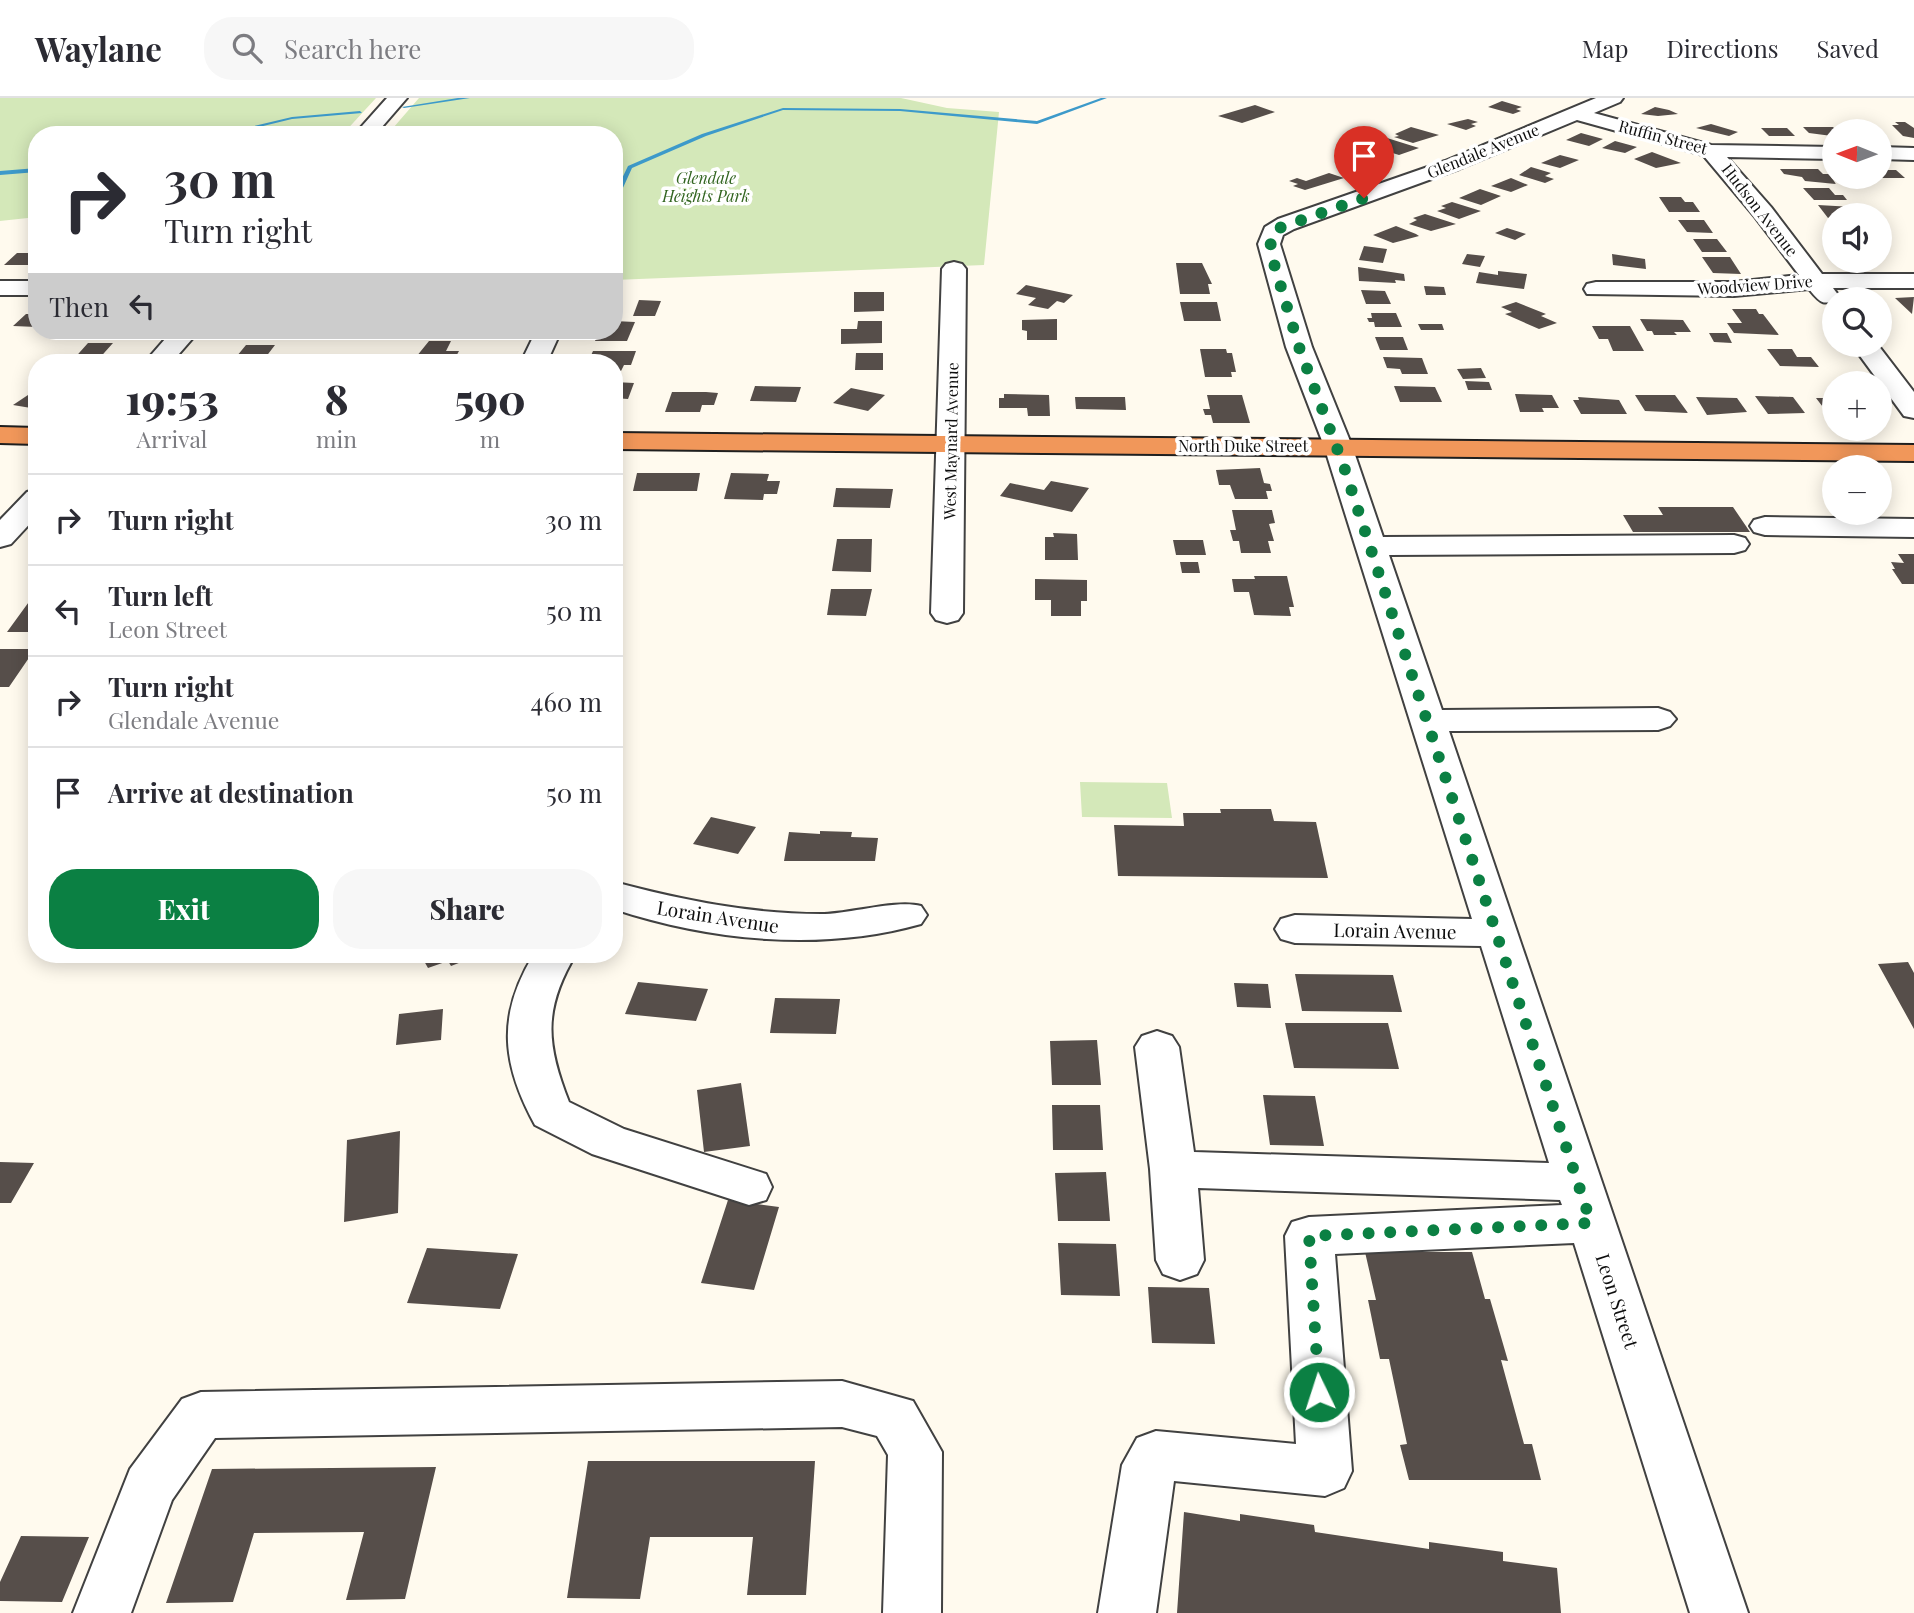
<!DOCTYPE html>
<meta charset="utf-8">
<style>
:root{--surface:#fff;--page:#f7f7f7;--text:#2b2b33;--muted:#7c7c81;--line:#e1e1e2;--accent:#0b8043}
body{margin:0;font-family:"Playfair Display",serif;background:var(--page);color:var(--text);height:100vh;display:flex;flex-direction:column;font-size:26px;white-space:nowrap}
*{box-sizing:border-box;margin:0}
p{font-size:23px;color:var(--muted)}
.icon{flex:none;width:38px;height:38px;fill:none;stroke:currentColor;stroke-width:2;stroke-linecap:round;stroke-linejoin:round}
.map{position:relative;flex:1;overflow:hidden}
.side{position:absolute;left:28px;top:256px;width:595px;height:609px;display:flex;flex-direction:column;background:var(--surface);border-radius:28px;box-shadow:0 4px 18px #0003}
.side>*{flex:none}
.top-card{position:absolute;left:28px;top:28px;width:595px;height:214px;border-radius:28px;box-shadow:0 4px 18px #0003;background:#fff;color:var(--text);overflow:hidden}
.needle{width:46px;rotate:271deg}
.fabs{position:absolute;left:1822px;top:21px;display:grid;gap:14px}
.fabs a{display:grid;place-items:center;width:70px;height:70px;border-radius:50%;background:var(--surface);box-shadow:0 4px 18px #0003;font-size:35px}
.pin{position:absolute;display:grid;place-items:center;width:60px;height:60px;color:#fff;margin:-72px -30px;border-radius:50% 50% 50% 0;rotate:-45deg;box-shadow:0 0 7px #0007}
.pin .icon{rotate:45deg}
.me{position:absolute;width:77px;margin:-38px;rotate:356deg;stroke-linejoin:round;filter:drop-shadow(0 0 5px #0008)}
.turn{display:flex;align-items:center;gap:24px;height:147px;padding:0 21px;font-size:32px}
.turn .icon{width:91px;height:91px;stroke-width:2.5}
.turn b{display:block;font-size:49px;line-height:60px}
.then{display:flex;align-items:center;height:66px;padding:0 21px;background:#0003;gap:14px;font-size:26px}
.eta{display:flex;justify-content:space-evenly;align-items:center;height:119px;text-align:center}
.eta b{font-size:42px;font-weight:800;line-height:49px}
.action{display:flex;gap:14px;margin-top:auto;padding:14px 21px}
.action a{flex:1;height:80px;border-radius:28px;background:var(--accent);color:#fff;font-size:28px;font-weight:800;line-height:80px;text-align:center}
.action a+a{background:var(--page);color:var(--text)}
ul{padding:0;list-style:none}
li{display:flex;align-items:center;gap:21px;height:91px;padding:0 21px;border-top:2px solid var(--line)}
li div{flex:1}
li b{display:block;font-size:26px}
li em{font-style:normal}
header{display:flex;align-items:center;gap:42px;box-sizing:border-box;height:98px;padding:0 35px;background:var(--surface);border-bottom:2px solid var(--line)}
header strong{font-size:33px}
nav{display:flex;gap:38px;margin-inline-start:auto;font-size:24px}
.search{width:490px;height:63px;background:var(--page);display:flex;align-items:center;gap:18px;box-sizing:border-box;padding:0 24px;border-radius:28px;color:var(--muted);font-size:26px}
.map>svg:first-child{display:block}
.green{fill:#d4e8b9}
.lines{fill:none;stroke-linecap:round;stroke-linejoin:round}
.stream{fill:#3d9aca;fill-rule:evenodd}
.building{fill:#564e4a}
.minor-casing{stroke:#414141;stroke-width:4}
.highway-casing{stroke:#1f1f1f;stroke-width:4}
.minor{fill:#fff;fill-rule:evenodd}
.highway{fill:#f1975a;fill-rule:evenodd}
.route{stroke:#0b8043;stroke-width:12;stroke-dasharray:0 21.6}
.labels{text-anchor:middle;stroke-width:7;stroke-linejoin:round;paint-order:stroke}
.far-street-label{font-size:16px;fill:#0e0e0e;stroke:#fff}
.far-park-label{font-size:16px;font-style:italic;fill:#31641f;stroke:#fff}
.street-label{font-size:19px;fill:#0e0e0e;stroke:#fff}
</style>
<header>
<strong>Waylane</strong>
<div class="search"><svg class="icon" aria-label="search" viewBox="0 0 24 24"><circle cx="10" cy="10" r="6"/><path d="M15 15l6 6"/></svg>Search here</div>
<nav><a>Map</a><a>Directions</a><a>Saved</a></nav>
</header>
<div class="map">
<svg width="1914" height="1515" viewBox="0 0 1914 1515">
<rect width="100%" height="100%" fill="#fffaee"/>
<!-- green -->
<path class="green" d="M0,0H376L342,37H37V119L0,123Z
M419,0H901L947,10L999,14L984,167L614,182V37H387Z
M1080,684L1167,685L1172,720L1082,719Z"/>
<g class="lines">
<!-- stream -->
<path class="stream" d="M458,0H470L404,10L402,9Z
M1101,0H1107L1037,26L900,13L783,12L706,38L632,70L617,103L614,105V97L628,68L702,36L783,10L900,11L1037,23Z
M360,13L362,15L292,21L227,37H217L292,19Z
M37,70V74L0,77V73Z"/>
</g>
<!-- building -->
<path class="building" d="M1502,3L1522,9L1516,11L1521,13L1513,16L1488,9Z
M1255,7L1275,14L1242,25L1218,18Z
M1655,9L1669,12L1678,16L1658,18L1641,16Z
M1468,21L1478,24L1471,26L1476,28L1466,32L1447,26Z
M1895,24H1905L1914,30V40L1903,38L1892,27H1899Z
M1711,26L1738,34L1729,38L1696,30Z
M1411,29L1439,37L1413,45L1394,39L1399,38L1395,36Z
M1803,29H1833L1837,33L1832,38L1809,35Z
M1761,30H1787L1795,38H1769Z
M1581,35L1603,41L1589,48L1566,42Z
M1387,40L1419,50L1399,57L1367,47Z
M1615,43L1637,49L1625,55L1602,50Z
M1652,54L1681,65L1656,70L1634,61Z
M1363,55L1371,56L1389,62L1371,69L1352,63L1359,60L1354,58Z
M1560,57L1579,62L1560,70L1541,65Z
M1531,69L1551,75L1545,78L1554,81L1545,85L1519,77Z
M1780,71H1818L1823,76H1829L1836,86L1805,83L1802,79L1784,76Z
M1880,72H1896L1905,80H1880Z
M1329,75L1344,80L1305,92L1293,88L1298,86L1289,83L1297,80L1306,83Z
M1511,80L1528,87L1511,94L1491,88Z
M1803,90H1829L1835,97H1843L1847,102H1814Z
M1480,91L1501,98L1481,107L1459,100Z
M1659,99H1681L1685,104H1693L1700,114H1669Z
M1452,104L1481,113L1459,121L1437,113L1446,110L1441,108Z
M1818,107L1853,109L1858,115L1828,120Z
M1425,116L1456,126L1431,133L1409,126L1417,122L1413,120Z
M1678,122H1704L1713,135L1687,134Z
M1396,128L1416,136L1419,138L1393,145L1373,137Z
M1507,130L1526,136L1515,142L1495,135Z
M1693,141H1717L1727,154H1702Z
M1364,148L1387,151L1383,165L1359,162Z
M17,155H37V167H4Z
M1467,156L1485,158L1480,169L1462,166Z
M1612,156L1645,161L1646,171L1613,167Z
M1702,159H1730L1741,176L1713,175Z
M1176,165H1202L1212,186H1208L1210,196H1180Z
M1358,169L1404,176L1405,183L1395,182L1396,185L1359,183Z
M1498,173L1527,176L1524,191L1476,185L1479,174L1498,177Z
M1026,187L1073,197L1064,205L1057,203L1048,211L1028,207L1036,200L1016,196Z
M1424,188L1444,189L1446,197H1426Z
M1361,192L1385,193L1391,206H1366Z
M854,194H884V213L854,214Z
M1914,199L1912,216L1895,200Z
M639,202L661,203L655,218H633Z
M1180,204H1217L1221,223H1184Z
M1516,204L1546,216L1541,218L1557,225L1539,231L1505,216L1512,214L1501,209Z
M1732,211H1756L1759,216H1763L1779,237L1734,235L1727,225H1742Z
M1371,215H1396L1402,229H1375L1374,224H1369L1367,220H1372Z
M26,216H37V229L13,228Z
M1057,221V242H1027V233L1022,232V222Z
M1640,221L1683,222L1691,234H1674L1677,237H1654L1652,233H1647Z
M614,223L635,224L627,243H595L599,233H614Z
M858,223H882V245L841,246V231H857Z
M1418,226H1442L1444,232H1421Z
M1592,228H1630L1644,253H1613L1608,241H1599Z
M99,233H137L133,236H96Z
M1709,235H1727L1732,245L1714,244Z
M1375,239H1403L1408,252H1380Z
M429,243H451L446,253H459L453,264H412Z
M88,245H113L96,264H71Z
M246,247H275L262,264H232Z
M1200,251H1226L1227,255H1232L1236,274H1231L1232,279H1205Z
M1767,251H1792L1797,259H1811L1819,269L1780,268Z
M593,253H636L631,267H624L621,273H614V264H588Z
M856,255H883V272H855Z
M1383,259L1422,260L1428,276H1402L1400,271L1387,270Z
M1481,270L1486,280L1463,281L1457,271Z
M1465,283L1489,284L1492,292H1468Z
M614,284L634,285L628,301L614,300Z
M755,288L801,289L796,304L750,303Z
M1394,288L1435,289L1442,304H1400Z
M851,290L885,297L868,313L833,305Z
M37,291V311L13,307Z
M672,294H706L718,295L714,307H702L700,314H665Z
M1004,296L1049,297L1050,318H1028L1027,310H999V300H1004Z
M1515,296L1552,297L1559,310H1542L1544,314H1520Z
M1207,297H1242L1250,325H1213L1211,317H1205L1203,311H1210Z
M1635,297H1675L1688,315L1645,313Z
M1755,298L1793,299L1805,315L1768,316Z
M1075,299H1125L1126,312L1076,311Z
M1578,299L1619,302L1627,316H1581L1573,302H1579Z
M1696,299L1737,300L1747,314L1707,317Z
M1816,300H1834V317H1829Z
M1260,370L1264,385L1270,386L1272,393H1266L1268,401H1235L1230,387H1219L1216,372Z
M637,375H700L697,393H633Z
M731,375L769,376L767,383H780L777,396H764L763,402L724,401Z
M1051,383L1089,390L1072,414L1000,398L1010,385L1044,392Z
M836,390L893,391L890,410L833,409Z
M1658,409H1733L1750,434H1633L1623,417H1663Z
M1232,412H1272L1275,425L1269,426L1274,443H1268L1271,455H1241L1239,443H1233L1230,432H1236Z
M1053,435L1077,436L1078,462H1045V439H1054Z
M837,441H872L871,474L832,473Z
M1173,442H1203L1206,457H1176Z
M1898,456H1914V486H1902L1892,471H1895L1891,464L1904,465Z
M1180,464H1198L1200,475H1182Z
M1254,478H1287L1294,509H1289L1291,518L1254,517L1249,494H1234L1232,481H1255Z
M1035,481L1087,482V503H1081V518H1051V502H1035Z
M831,491H872L866,518L827,517Z
M31,501H37V534H7Z
M0,551H35L9,589H0Z
M1220,711H1271L1274,723L1316,724L1328,780L1118,778L1114,727L1184,728L1183,715H1221Z
M711,719L756,729L738,756L693,746Z
M820,733L852,734L851,739L878,740L875,763H784L789,734L820,736Z
M420,856H482L451,868L448,863L428,870Z
M1908,864L1914,875V931L1878,866Z
M1295,876L1393,877L1402,914L1302,913Z
M638,884L708,891L696,923L625,916Z
M1234,885L1268,886L1271,910L1237,909Z
M775,900L840,901L836,936L770,935Z
M443,911L441,942L396,947L399,916Z
M1285,925H1388L1399,971L1294,970Z
M1097,942L1101,987H1052L1050,943Z
M741,985L750,1048L704,1054L697,992Z
M1263,997L1315,998L1324,1048L1270,1047Z
M1052,1007H1100L1103,1052H1053Z
M400,1033L398,1115L344,1124L347,1042Z
M0,1064L34,1065L11,1105H0Z
M1106,1074L1110,1123H1058L1055,1075Z
M728,1102L779,1109L754,1192L701,1185Z
M1058,1145L1116,1146L1120,1198L1061,1197Z
M427,1150L518,1156L500,1211L407,1205Z
M1365,1154H1472L1485,1201H1490L1508,1263L1501,1262L1524,1346H1532L1541,1382H1409L1400,1347L1407,1346L1389,1261H1380L1368,1202H1376Z
M1148,1189L1209,1190L1215,1246L1152,1245Z
M588,1363H815L806,1497H747L753,1439H650L640,1501L567,1500Z
M436,1369L405,1501L346,1502L364,1434L254,1435L233,1504L166,1505L212,1371Z
M1184,1414L1240,1423V1416L1314,1427L1315,1434L1429,1451V1444L1503,1454V1463L1557,1470L1561,1515H1177Z
M21,1438L89,1439L62,1504L0,1503V1484Z"/>
<g class="lines">
<defs>
<path id="minor" d="M387,0H407L375,37H354Z
M1596,0H1623L1620,4L1594,15L1711,47L1834,49V61L1727,59L1771,109L1822,176H1914V190H1833L1839,198C1825,209 1821,206 1809,191L1734,198L1587,196L1584,191L1587,186L1596,184H1734L1799,177L1755,119L1703,57L1577,22L1459,71L1294,131L1283,137L1280,146L1312,249L1352,348L1383,439L1734,437L1745,440L1749,446L1745,452L1734,455L1389,457L1442,612L1658,610L1670,614L1676,621L1670,628L1658,632L1449,633L1748,1515H1690L1574,1145L1335,1156L1352,1373L1344,1390L1325,1398L1174,1383L1156,1515H1098L1122,1367L1137,1340L1156,1333L1296,1346L1285,1138L1292,1124L1309,1119L1562,1107L1560,1102L1198,1090L1204,1162L1197,1176L1180,1182L1163,1176L1156,1162L1150,1071L1135,949L1142,938L1157,933L1172,938L1179,949L1194,1054L1549,1065L1481,848L1295,845L1281,841L1275,831L1281,821L1295,817L1472,821L1324,348L1286,249L1258,146L1265,129L1278,121L1445,63Z
M1880,49L1914,50V62L1880,61Z
M954,164L962,166L966,171L963,515L958,522L947,525L936,522L931,515L942,171L946,166Z
M0,183H37V197H0Z
M172,233H199L172,264H145Z
M536,233H561L547,264H521Z
M1852,247H1878L1914,294V320L1904,318Z
M37,391V418L11,446L0,449V422L27,394Z
M1765,419L1914,421V439L1765,437L1754,434L1750,428L1754,422Z
M614,784C682,802 750,816 821,816C850,816 897,801 921,808L927,817L921,826C822,854 711,843 614,811Z
M534,856H576C543,911 546,946 569,1004L624,1031L766,1076L772,1089L766,1102L749,1107L592,1056L535,1027C501,965 497,916 534,856Z
M842,1283L913,1303L942,1354L941,1515H883L888,1357L877,1338L842,1329L215,1340L172,1402L131,1515H73L130,1371L182,1301L201,1294Z"/>
<path id="highway" d="M0,329L37,330V346L0,345Z
M614,335L1914,347V363L614,351Z"/>
</defs>
<!-- minor casing -->
<use href="#minor" class="minor-casing"/>
<!-- highway casing -->
<use href="#highway" class="highway-casing"/>
<!-- minor -->
<use href="#minor" class="minor"/>
<!-- highway -->
<use href="#highway" class="highway"/>
</g>
<g class="lines">
<!-- route -->
<path class="route" d="M1319,1294L1309,1138L1591,1125L1344,369L1299,249L1272,159L1270,140L1279,130L1364,100"/>
</g>
<g class="labels">
<!-- far-street labels -->
<g class="far-street-label">
<text transform="translate(1663 39) rotate(15)" y="6">Ruffin Street</text>
<text transform="translate(1483 53) rotate(-22)" y="6">Glendale Avenue</text>
<text transform="translate(1760 112) rotate(52)" y="6">Hudson Avenue</text>
<text transform="translate(1755 187) rotate(-4)" y="6">Woodview Drive</text>
<text transform="translate(951 343) rotate(-89)" y="6">West Maynard Avenue</text>
<text x="1243" y="354">North Duke Street</text>
</g>
<!-- far-park labels -->
<g class="far-park-label">
<text x="706" y="86">Glendale<tspan x="706" dy="18">Heights Park</tspan></text>
</g>
<!-- street labels -->
<g class="street-label">
<text transform="translate(718 819) rotate(9)" y="7">Lorain Avenue</text>
<text transform="translate(1395 833) rotate(1)" y="7">Lorain Avenue</text>
<text transform="translate(1617 1203) rotate(72)" y="7">Leon Street</text>
</g>
</g>
</svg>
<div class="fabs">
<a><svg class="needle" viewBox="-14 -14 28 28"><path d="M0-13l5 13h-10z" fill="#e53935"/><path d="M0 13l5-13h-10z" fill="#7c7c81"/></svg></a>
<a><svg class="icon" aria-label="sound" viewBox="0 0 24 24"><path d="M4 9h4l5-4v14l-5-4H4zM17 9q2 3 0 6"/></svg></a>
<a><svg class="icon" aria-label="search" viewBox="0 0 24 24"><circle cx="10" cy="10" r="6"/><path d="M15 15l6 6"/></svg></a>
<a>+</a>
<a>−</a>
</div>
<div class="pin" style="left:1364px;top:100px;background:#d93025"><svg class="icon" aria-label="arrive" viewBox="0 0 24 24"><path d="M6 21V4h12l-3 4 3 4H6"/></svg></div>
<svg class="me" style="left:1319px;top:1294px" viewBox="-20 -20 40 40"><circle r="17" fill="#0b8043" stroke="#fff" stroke-width="3"/><path d="M0-11L8 9 0 5-8 9z" fill="#fff"/></svg>
<div class="top-card">
<div class="turn"><svg class="icon" aria-label="right" viewBox="0 0 24 24"><path d="M7 20v-9h11M14 6l5 5-5 5"/></svg><div><b>30 m</b>Turn right</div></div>
<div class="then">Then<svg class="icon" aria-label="left" viewBox="0 0 24 24"><path d="M17 20v-9H6M10 6l-5 5 5 5"/></svg></div>
</div>
<section class="side">
<div class="eta">
<div><b>19:53</b><p>Arrival</p></div>
<div><b>8</b><p>min</p></div>
<div><b>590</b><p>m</p></div>
</div>
<ul>
<li><svg class="icon" aria-label="right" viewBox="0 0 24 24"><path d="M7 20v-9h11M14 6l5 5-5 5"/></svg><div><b>Turn right</b></div><em>30 m</em></li>
<li><svg class="icon" aria-label="left" viewBox="0 0 24 24"><path d="M17 20v-9H6M10 6l-5 5 5 5"/></svg><div><b>Turn left</b><p>Leon Street</p></div><em>50 m</em></li>
<li><svg class="icon" aria-label="right" viewBox="0 0 24 24"><path d="M7 20v-9h11M14 6l5 5-5 5"/></svg><div><b>Turn right</b><p>Glendale Avenue</p></div><em>460 m</em></li>
<li><svg class="icon" aria-label="arrive" viewBox="0 0 24 24"><path d="M6 21V4h12l-3 4 3 4H6"/></svg><div><b>Arrive at destination</b></div><em>50 m</em></li>
</ul>
<div class="action"><a>Exit</a><a>Share</a></div>
</section>
</div>
